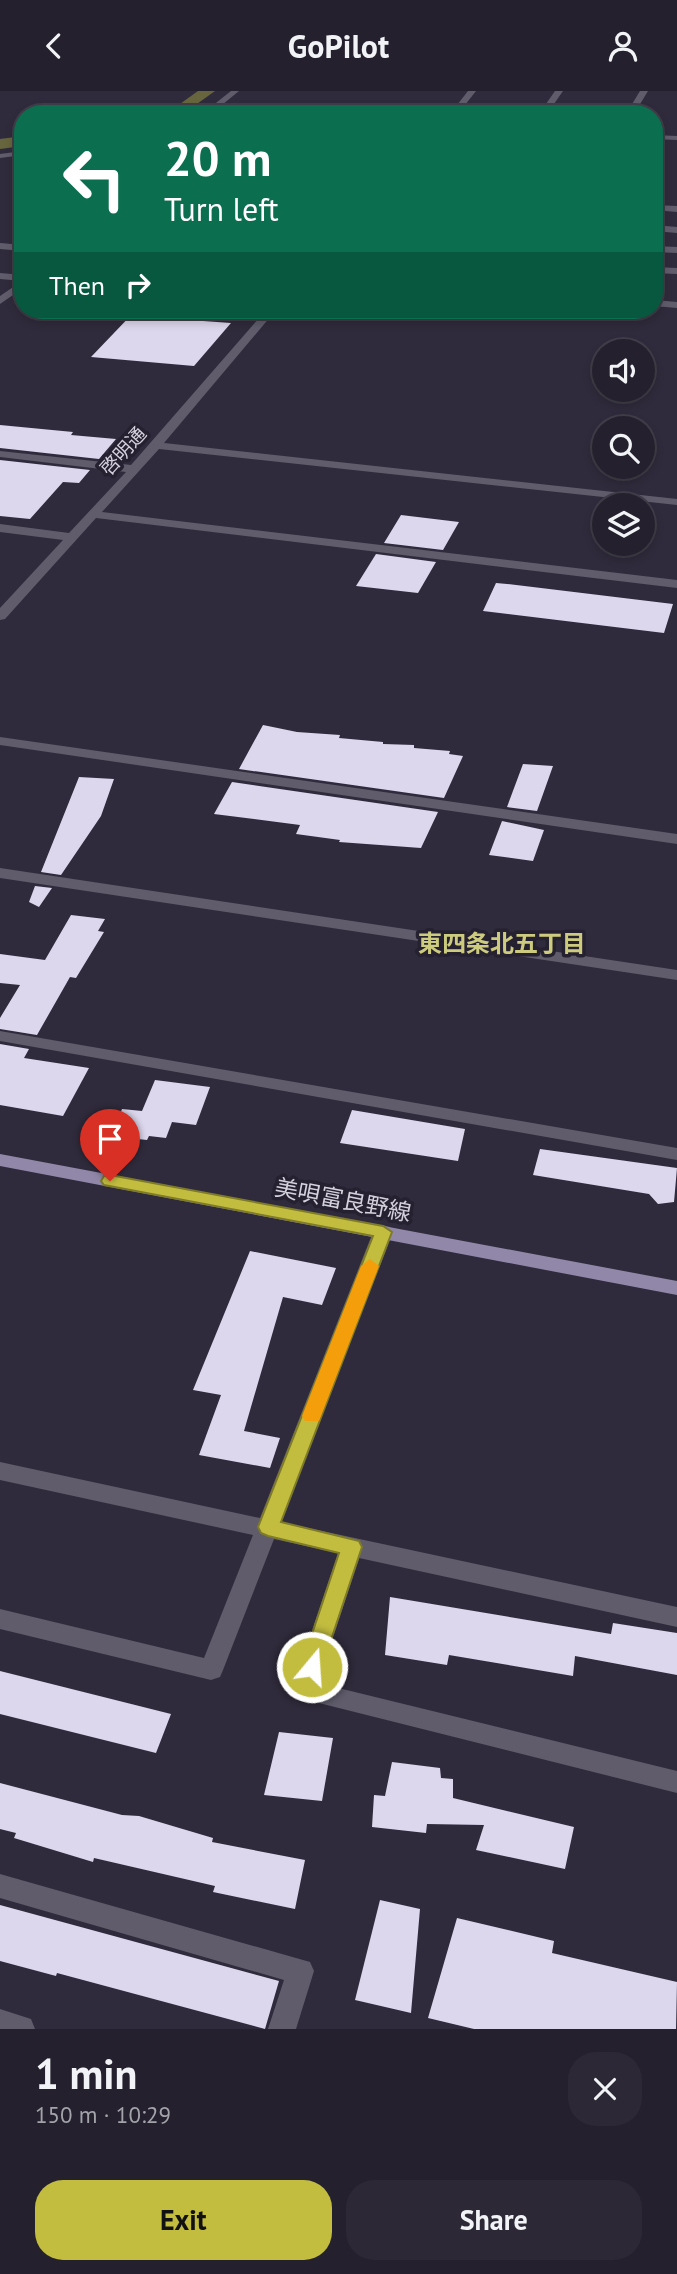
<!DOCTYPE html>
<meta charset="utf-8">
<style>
:root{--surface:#24202d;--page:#2c2835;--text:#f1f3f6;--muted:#a3a3aa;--line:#413e49;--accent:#c2bd3f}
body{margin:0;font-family:"PT Sans","Noto Sans JP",sans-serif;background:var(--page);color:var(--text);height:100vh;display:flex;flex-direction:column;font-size:26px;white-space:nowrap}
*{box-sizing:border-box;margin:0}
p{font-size:23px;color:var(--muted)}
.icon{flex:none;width:38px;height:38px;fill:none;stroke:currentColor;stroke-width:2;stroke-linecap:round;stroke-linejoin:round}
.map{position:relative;height:1938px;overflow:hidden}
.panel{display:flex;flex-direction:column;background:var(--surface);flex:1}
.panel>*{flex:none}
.top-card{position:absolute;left:14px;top:14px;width:649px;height:214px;border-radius:28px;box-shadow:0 4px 10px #0003,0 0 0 2px var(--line);background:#0b6e4f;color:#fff;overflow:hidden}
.tools{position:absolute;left:592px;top:248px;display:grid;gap:14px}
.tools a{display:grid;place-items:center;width:63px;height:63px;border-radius:50%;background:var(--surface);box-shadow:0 4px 10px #0003,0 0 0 2px var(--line);font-size:35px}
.pin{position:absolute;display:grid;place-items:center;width:60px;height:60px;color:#fff;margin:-72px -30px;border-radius:50% 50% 50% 0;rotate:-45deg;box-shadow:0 0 7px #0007}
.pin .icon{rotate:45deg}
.me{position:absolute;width:77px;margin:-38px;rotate:18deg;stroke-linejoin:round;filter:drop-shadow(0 0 5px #0008)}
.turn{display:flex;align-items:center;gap:24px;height:147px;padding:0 35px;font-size:32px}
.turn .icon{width:91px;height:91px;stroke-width:2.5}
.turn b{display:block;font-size:49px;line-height:60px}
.then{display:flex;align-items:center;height:66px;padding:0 35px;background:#0003;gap:14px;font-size:26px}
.round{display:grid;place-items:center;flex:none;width:74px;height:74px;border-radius:28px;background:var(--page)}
.summary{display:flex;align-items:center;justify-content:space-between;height:119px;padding:0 35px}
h1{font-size:42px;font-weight:800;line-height:52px}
.action{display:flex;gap:14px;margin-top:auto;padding:14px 35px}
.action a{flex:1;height:80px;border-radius:28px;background:var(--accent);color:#111;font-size:28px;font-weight:800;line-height:80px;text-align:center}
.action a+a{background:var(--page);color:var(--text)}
header{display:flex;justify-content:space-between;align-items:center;height:91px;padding:0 35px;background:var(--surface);font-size:32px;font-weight:800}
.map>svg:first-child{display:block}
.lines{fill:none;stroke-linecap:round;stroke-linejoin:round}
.canal{fill:#66653d;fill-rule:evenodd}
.building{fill:#ddd7ed}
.minor{fill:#605c6c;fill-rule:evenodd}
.major{fill:#9188a9;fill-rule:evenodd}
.route{fill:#c2bd3f;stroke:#7e7b29;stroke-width:2}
.slow{fill:#f59e0b}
.labels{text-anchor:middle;stroke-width:7;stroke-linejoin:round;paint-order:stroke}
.far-street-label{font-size:19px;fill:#d4d1dc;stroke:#262131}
.street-label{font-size:23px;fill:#d4d1dc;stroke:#262131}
.neighbourhood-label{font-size:24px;font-weight:bold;fill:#cdcc7e;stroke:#262131}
</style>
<header><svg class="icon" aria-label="back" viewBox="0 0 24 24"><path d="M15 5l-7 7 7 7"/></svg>GoPilot<svg class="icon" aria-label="person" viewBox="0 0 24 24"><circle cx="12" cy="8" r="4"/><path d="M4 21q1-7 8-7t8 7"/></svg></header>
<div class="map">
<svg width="677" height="1938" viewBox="0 0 677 1938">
<rect width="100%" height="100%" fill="#302b3c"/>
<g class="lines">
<!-- canal -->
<path class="canal" d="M198,0H215L183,23H166Z
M23,45V55L0,58V48Z"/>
</g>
<!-- building -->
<path class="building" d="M136,219H197L189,229L231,232L194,275L91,266Z
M0,334L73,341L71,344L116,348L99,368L0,357Z
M0,369L90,379L79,392L63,391L30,428L0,425Z
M401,424L459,431L443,459L384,452Z
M376,463L436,471L418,502L356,495Z
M496,492L507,493L673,513L664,542L483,520Z
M263,634L297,641L340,644L339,647L383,651V653L414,654V657L450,660L449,663L463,665L444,707L239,678Z
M523,673L553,675L537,720L507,716Z
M79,686L114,688L101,725L61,784L41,781Z
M232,691L438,721L421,757L339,751L340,749L296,743L300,734L214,723Z
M502,730L544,739L533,770L489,764Z
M35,795L52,797L39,816L29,811Z
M71,824L105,828L98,840L104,841L76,887L70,886L37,944L0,938V927L20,894L0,892V863L45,869Z
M0,953L29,958L24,967L89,977L63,1025L0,1014Z
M155,989L210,996L196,1034L172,1031L166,1047L149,1045L147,1049L111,1045L122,1018L142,1020Z
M352,1019L465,1038L458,1070L340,1052Z
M540,1058L677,1077L674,1111L658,1113L649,1103L533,1084Z
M250,1160L336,1177L322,1214L283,1206L244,1340L280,1347L270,1377L199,1364L221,1304L193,1299Z
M390,1506L611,1543L613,1532L677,1542V1584L575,1565L573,1585L449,1564L447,1574L385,1564Z
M0,1580L171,1623L156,1662L0,1623Z
M279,1641L333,1647L322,1710L264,1704Z
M392,1671L440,1677L441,1687L453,1688V1707L574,1736L565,1778L476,1759L484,1734L427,1733L426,1742L372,1736L374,1704L385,1705Z
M0,1692L122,1724L139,1725L213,1747L212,1751L305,1769L295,1818L213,1801L215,1795L94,1767L93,1771L14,1747L16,1742L0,1738Z
M380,1809L420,1818L411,1922L355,1909Z
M0,1814L279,1890L265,1938L57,1882L56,1885L0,1870Z
M457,1827L554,1850L552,1862L677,1891L676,1938H474L428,1927Z"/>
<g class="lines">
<!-- minor -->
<path class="minor" d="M231,0H239L211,23H202Z
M468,0H476L458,23H450Z
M555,0H563L547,23H539Z
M640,0H648L634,23H626Z
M654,44L677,45V49L654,48Z
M23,60V64L0,67V63Z
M654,114L677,115V121L654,119Z
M654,134L677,136V142L654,140Z
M0,152L23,154V160L0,158Z
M654,155L677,156V162L654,161Z
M654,176L677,177V183L654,182Z
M0,182L23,184V197L0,213V205L22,190L0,188Z
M654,209L677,211V217L654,215Z
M266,219H276L164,352L677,408V414L159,358L102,421L677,489V497L96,427L5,528L0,529V517L63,449L0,441V433L69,442L126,381L0,366V360L131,374Z
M0,646L677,743V753L0,654Z
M0,777L677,879V889L0,787Z
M0,940L677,1057V1069L0,950Z
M383,1134L390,1136L393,1141L280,1431L677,1516V1536L359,1467L318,1592L677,1680V1702L295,1606L292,1599L338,1462L274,1448L223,1579L220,1586L211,1589L0,1538V1518L204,1567L253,1444L0,1389V1371L260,1427L373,1141L376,1136Z
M0,1783L310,1871L314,1880L296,1938H268L284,1889L0,1807Z
M0,1918L31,1928L35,1938H0Z"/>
<!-- major -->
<path class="major" d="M0,1063L677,1190V1204L0,1075Z"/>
</g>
<!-- route -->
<path class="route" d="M110,1084L383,1135L392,1141L281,1431L351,1448L359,1450L362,1456L320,1582L312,1585L304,1582L301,1576L339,1462L268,1445L261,1442L258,1436L373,1145L104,1094L101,1090L104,1085Z"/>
<!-- slow -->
<path class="slow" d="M370,1168L379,1175L321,1325L319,1330H305L302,1325L361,1175Z"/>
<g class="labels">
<!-- far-street labels -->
<g class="far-street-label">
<text transform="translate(123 360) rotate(-48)" y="7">啓明通</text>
</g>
<!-- street labels -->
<g class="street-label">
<text transform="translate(343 1109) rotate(11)" y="8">美唄富良野線</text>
</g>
<!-- neighbourhood labels -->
<g class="neighbourhood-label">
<text x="502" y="861">東四条北五丁目</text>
</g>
</g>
</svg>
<div class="tools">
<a><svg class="icon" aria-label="sound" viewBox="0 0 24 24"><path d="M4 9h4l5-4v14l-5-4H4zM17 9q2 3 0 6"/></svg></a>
<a><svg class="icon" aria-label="search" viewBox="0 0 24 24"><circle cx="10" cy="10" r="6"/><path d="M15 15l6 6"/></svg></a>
<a><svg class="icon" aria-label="layers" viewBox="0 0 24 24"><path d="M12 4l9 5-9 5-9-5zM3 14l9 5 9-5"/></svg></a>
</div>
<div class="pin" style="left:110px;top:1090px;background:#d93025"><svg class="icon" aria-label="arrive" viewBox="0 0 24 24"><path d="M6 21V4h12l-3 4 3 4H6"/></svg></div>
<svg class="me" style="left:312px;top:1576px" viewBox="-20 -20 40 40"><circle r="17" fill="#c2bd3f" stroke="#fff" stroke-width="3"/><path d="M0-11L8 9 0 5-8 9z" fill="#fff"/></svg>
<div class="top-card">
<div class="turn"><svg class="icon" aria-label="left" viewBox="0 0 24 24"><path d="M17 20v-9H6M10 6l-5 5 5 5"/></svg><div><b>20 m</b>Turn left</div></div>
<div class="then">Then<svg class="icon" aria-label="right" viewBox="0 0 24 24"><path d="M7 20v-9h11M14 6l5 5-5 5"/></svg></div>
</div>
</div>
<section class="panel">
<div class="summary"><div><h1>1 min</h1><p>150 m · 10:29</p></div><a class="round"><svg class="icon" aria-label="close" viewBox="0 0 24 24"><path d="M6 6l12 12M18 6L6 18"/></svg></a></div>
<div class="action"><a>Exit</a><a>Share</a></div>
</section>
